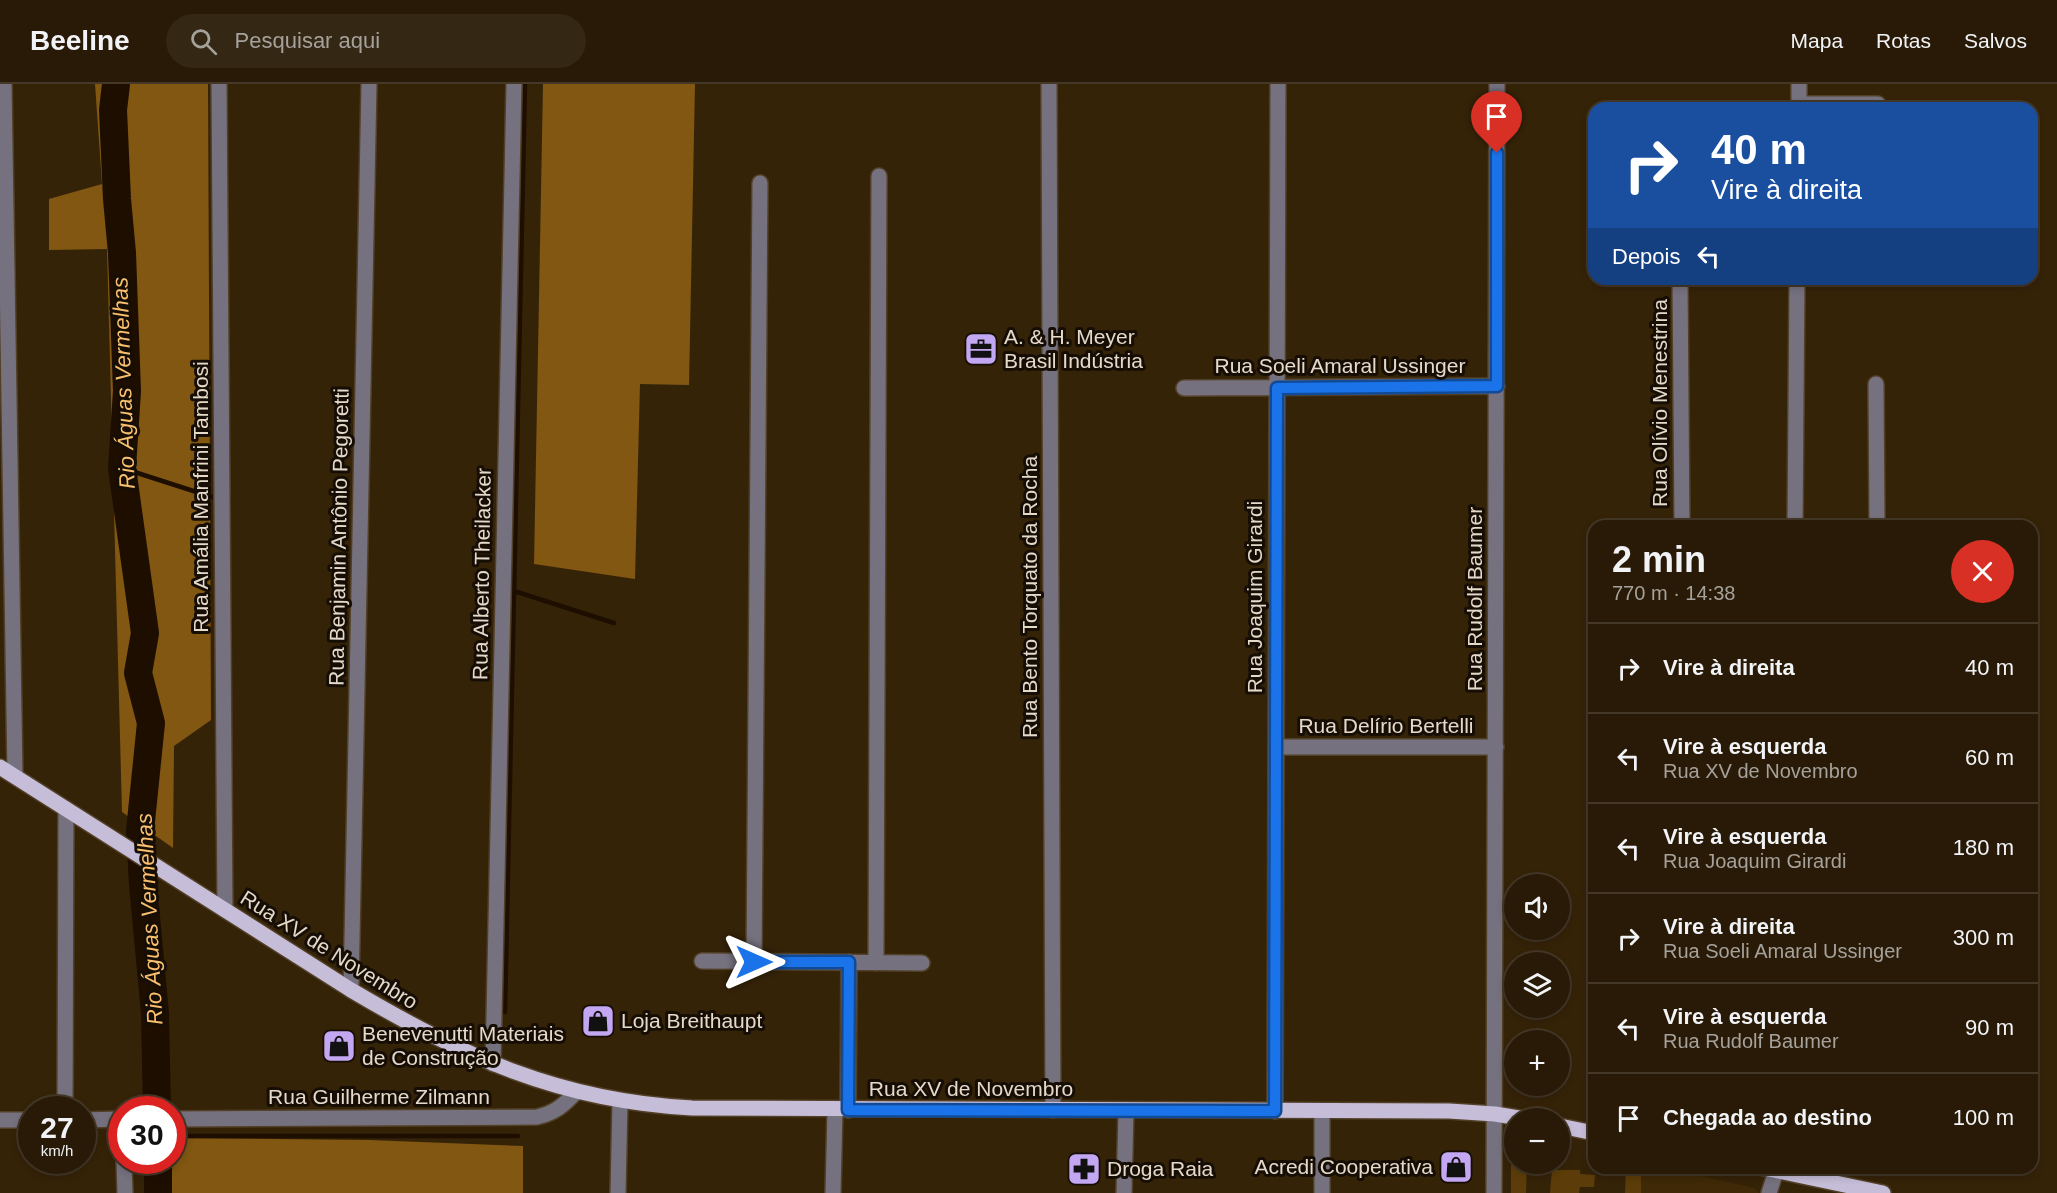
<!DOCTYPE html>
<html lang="pt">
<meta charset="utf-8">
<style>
:root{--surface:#281a06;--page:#342714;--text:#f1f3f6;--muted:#a5a19b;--line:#443828}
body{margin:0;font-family:Helvetica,sans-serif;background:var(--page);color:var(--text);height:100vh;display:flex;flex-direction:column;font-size:22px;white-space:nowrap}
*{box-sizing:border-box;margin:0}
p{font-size:20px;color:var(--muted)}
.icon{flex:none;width:33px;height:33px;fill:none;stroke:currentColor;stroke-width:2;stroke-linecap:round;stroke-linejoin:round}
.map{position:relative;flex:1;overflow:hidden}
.panel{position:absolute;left:1588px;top:436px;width:450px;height:654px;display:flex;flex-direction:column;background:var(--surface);border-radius:18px;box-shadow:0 3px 9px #0003,0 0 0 2px var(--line)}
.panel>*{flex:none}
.guide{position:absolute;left:1588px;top:18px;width:450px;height:183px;border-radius:18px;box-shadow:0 3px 9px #0003,0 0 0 2px var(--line);background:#1a4fa0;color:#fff;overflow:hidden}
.controls{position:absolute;left:1504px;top:790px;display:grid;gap:12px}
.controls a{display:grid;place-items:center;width:66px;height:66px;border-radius:50%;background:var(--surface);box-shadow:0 3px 9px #0003,0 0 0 2px var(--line);font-size:30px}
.speed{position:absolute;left:18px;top:1012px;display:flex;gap:12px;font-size:30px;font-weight:700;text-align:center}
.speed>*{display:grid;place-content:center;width:78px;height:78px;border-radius:50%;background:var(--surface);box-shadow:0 3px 9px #0003,0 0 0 2px var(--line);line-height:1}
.speed small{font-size:15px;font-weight:400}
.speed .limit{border:9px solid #d22;background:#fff;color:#111}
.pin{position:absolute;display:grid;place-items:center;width:51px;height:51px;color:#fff;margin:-62px -26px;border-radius:50% 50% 50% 0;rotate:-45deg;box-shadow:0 0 6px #0007}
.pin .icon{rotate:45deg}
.me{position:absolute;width:66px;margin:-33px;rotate:90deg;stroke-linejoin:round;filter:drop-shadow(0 0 4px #0008)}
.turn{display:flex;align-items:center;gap:21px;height:126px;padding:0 24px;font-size:27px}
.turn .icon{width:78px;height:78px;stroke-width:2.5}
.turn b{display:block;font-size:42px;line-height:51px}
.then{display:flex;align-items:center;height:57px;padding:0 24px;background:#0003;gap:12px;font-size:22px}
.round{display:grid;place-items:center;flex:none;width:63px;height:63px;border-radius:32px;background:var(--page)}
.overview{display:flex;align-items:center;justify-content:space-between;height:102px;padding:0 24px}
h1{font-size:36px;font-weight:600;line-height:45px}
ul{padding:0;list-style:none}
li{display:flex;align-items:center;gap:18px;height:90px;padding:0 24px;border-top:2px solid var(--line)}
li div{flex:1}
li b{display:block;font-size:22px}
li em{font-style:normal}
header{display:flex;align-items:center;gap:36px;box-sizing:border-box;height:84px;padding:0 30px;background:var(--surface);border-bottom:2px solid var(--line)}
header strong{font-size:28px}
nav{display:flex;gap:33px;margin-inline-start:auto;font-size:21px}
.search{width:420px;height:54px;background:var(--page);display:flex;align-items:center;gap:15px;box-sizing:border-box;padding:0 21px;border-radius:33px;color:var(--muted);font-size:22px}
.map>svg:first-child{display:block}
.built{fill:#3f2906}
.green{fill:#5c3d09}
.forest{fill:#815712}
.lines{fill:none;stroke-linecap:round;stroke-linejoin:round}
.stream{stroke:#1e0e00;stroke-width:4.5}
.river{stroke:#1e0e00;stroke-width:28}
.minor-casing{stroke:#514027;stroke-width:18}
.major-casing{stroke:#514027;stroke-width:18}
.minor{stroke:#76717f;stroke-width:15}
.major{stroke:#c6bdd9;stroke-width:15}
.route-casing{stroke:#114b97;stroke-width:15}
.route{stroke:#1a73e8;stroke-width:10}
.labels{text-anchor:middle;stroke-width:6;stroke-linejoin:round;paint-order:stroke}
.poi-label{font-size:21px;fill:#e5d9ca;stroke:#160e05;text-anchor:start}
.street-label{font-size:21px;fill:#e5d9ca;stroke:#160e05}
.water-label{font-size:22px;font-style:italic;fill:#fbc06e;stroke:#160e05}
</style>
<header>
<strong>Beeline</strong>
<div class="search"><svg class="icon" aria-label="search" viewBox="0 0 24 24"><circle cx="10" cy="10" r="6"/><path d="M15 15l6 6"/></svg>Pesquisar aqui</div>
<nav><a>Mapa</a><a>Rotas</a><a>Salvos</a></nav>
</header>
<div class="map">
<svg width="2057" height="1109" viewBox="0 0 2057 1109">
<rect width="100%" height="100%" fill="#352308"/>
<!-- built -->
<path class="built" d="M1641,1085H1671L1754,1104L1759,1109H1641Z"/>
<!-- green -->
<path class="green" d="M1515,1068V1080H1527L1526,1109H1511V1071Z
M1626,1085H1641V1109H1625Z
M1552,1086H1580V1090L1595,1091L1594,1103H1580L1579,1109H1550Z"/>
<!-- forest -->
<path class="forest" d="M95,0H208L211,636L174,662L173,764L122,728L107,165L49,166V115L102,100Z
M543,0H695L689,301L640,300L635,495L534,480Z
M173,1054L369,1056L523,1062V1109H168V1077H172Z"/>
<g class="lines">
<!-- stream -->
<path class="stream" d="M122,384L212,413
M514,507L614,539
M505,928L525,0
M172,1052H518"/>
<!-- river -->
<path class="river" d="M116,0L113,26L117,115L122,169L127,307L122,384L145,549L138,589L151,639L140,747L143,801L155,929L157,1026
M158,1077V1109"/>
<defs>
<path id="minor" d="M4,0L15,692
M219,0L225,826
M1049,0L1053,1026
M1799,20H1878
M1799,24V0
M1680,195L1682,442
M1876,300L1877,442
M1184,304L1497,302
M1795,442L1797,195
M1276,663H1496
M702,877L922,879
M754,878L760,99
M876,879L879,92
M351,906L369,0
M493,980L514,0
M65,1026L66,725
M848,1026L849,878
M1275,1027L1278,0
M1322,1027V1109
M172,1035L537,1033C555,1029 564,1021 576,1008
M0,1036H32
M82,1036L122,1035
M124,1077L125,1109
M618,1109L620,1017
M833,1109L835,1026
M1124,1109L1126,1026
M1494,1109L1497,0
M1769,1109L1777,1084"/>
<path id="major" d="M0,683L351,906C464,973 559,1017 692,1024L1449,1027L1495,1030L1526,1035
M1560,1042L1594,1049
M1764,1084L1883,1109"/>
</defs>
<!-- minor casing -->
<use href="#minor" class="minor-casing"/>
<!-- major casing -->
<use href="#major" class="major-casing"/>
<!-- minor -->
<use href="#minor" class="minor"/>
<!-- major -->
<use href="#major" class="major"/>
</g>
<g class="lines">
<defs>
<path id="route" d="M754,878H849L848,1026L1275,1027L1277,304L1497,302V69"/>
</defs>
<!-- route casing -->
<use href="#route" class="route-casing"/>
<!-- route -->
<use href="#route" class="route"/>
</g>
<!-- icons -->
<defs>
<symbol id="office-square" viewBox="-11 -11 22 22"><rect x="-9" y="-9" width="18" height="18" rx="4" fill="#c3a7f2" stroke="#160e05"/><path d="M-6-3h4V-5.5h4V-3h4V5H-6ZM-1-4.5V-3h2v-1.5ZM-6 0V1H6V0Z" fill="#111"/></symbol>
<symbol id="shop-square" viewBox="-11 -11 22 22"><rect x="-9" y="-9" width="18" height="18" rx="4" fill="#c3a7f2" stroke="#160e05"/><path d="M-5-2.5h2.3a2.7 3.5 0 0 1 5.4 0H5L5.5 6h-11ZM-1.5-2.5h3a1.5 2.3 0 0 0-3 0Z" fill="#111"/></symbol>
<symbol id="pharmacy-square" viewBox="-11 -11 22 22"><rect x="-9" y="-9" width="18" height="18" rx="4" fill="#c3a7f2" stroke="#160e05"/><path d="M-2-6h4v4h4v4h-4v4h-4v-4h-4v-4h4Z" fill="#111"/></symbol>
</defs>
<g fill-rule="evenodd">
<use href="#office-square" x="962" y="246" width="38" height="38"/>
<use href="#shop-square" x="579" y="918" width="38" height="38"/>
<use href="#shop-square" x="320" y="943" width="38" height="38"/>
<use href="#shop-square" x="1437" y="1064" width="38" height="38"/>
<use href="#pharmacy-square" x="1065" y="1066" width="38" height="38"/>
</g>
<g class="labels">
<!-- poi labels -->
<g class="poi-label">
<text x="1004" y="260">A. &amp; H. Meyer<tspan x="1004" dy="24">Brasil Indústria</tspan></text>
<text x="621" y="944">Loja Breithaupt</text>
<text x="362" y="957">Benevenutti Materiais<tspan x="362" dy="24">de Construção</tspan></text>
<text x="1433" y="1090" text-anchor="end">Acredi Cooperativa</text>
<text x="1107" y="1092">Droga Raia</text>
</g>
<!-- street labels -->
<g class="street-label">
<text x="1340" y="289">Rua Soeli Amaral Ussinger</text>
<text transform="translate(1660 319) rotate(-90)" y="7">Rua Olívio Menestrina</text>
<text transform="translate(201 413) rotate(-90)" y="7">Rua Amália Manfrini Tambosi</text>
<text transform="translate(339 453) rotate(-89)" y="7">Rua Benjamin Antônio Pegoretti</text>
<text transform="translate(482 490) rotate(-89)" y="7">Rua Alberto Theilacker</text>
<text transform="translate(1030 513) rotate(-90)" y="7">Rua Bento Torquato da Rocha</text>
<text transform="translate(1255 513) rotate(-90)" y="7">Rua Joaquim Girardi</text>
<text transform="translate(1475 515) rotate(-90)" y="7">Rua Rudolf Baumer</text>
<text x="1386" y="649">Rua Delírio Bertelli</text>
<text transform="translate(329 866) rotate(32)" y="7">Rua XV de Novembro</text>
<text x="971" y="1012">Rua XV de Novembro</text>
<text x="379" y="1020">Rua Guilherme Zilmann</text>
</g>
<!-- water labels -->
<g class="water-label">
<text transform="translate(123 299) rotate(-92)" y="8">Rio Águas Vermelhas</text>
<text transform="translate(149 835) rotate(-93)" y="8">Rio Águas Vermelhas</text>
</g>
</g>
</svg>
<div class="controls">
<a><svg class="icon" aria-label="sound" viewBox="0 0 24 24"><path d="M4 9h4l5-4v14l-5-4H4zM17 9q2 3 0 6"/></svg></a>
<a><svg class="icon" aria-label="layers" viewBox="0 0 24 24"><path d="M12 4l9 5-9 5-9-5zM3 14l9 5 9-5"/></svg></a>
<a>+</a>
<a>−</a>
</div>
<div class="speed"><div>27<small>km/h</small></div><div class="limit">30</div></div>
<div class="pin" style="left:1497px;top:69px;background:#d93025"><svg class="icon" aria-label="arrive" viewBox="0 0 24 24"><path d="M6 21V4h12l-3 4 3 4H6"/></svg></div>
<svg class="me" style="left:754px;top:878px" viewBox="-20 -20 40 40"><path d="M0-17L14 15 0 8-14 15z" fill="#1a73e8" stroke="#fff" stroke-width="4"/></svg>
<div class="guide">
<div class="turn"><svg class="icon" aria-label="right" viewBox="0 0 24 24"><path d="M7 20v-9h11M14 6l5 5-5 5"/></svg><div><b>40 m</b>Vire à direita</div></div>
<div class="then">Depois<svg class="icon" aria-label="left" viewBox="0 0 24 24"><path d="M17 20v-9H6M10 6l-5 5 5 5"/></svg></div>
</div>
<section class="panel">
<div class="overview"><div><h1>2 min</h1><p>770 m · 14:38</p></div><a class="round" style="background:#d93025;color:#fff"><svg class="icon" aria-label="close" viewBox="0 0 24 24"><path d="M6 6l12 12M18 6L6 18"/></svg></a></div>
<ul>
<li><svg class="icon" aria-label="right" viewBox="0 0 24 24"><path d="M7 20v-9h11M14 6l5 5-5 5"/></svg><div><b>Vire à direita</b></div><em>40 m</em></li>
<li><svg class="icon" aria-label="left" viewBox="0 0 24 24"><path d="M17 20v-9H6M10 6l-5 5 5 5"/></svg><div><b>Vire à esquerda</b><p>Rua XV de Novembro</p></div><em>60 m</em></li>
<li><svg class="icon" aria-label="left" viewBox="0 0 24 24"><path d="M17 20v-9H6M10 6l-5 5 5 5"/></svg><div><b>Vire à esquerda</b><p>Rua Joaquim Girardi</p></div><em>180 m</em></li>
<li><svg class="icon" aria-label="right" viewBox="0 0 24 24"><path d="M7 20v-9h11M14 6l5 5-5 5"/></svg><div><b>Vire à direita</b><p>Rua Soeli Amaral Ussinger</p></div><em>300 m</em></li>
<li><svg class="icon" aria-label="left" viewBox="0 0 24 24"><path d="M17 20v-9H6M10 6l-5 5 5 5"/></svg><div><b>Vire à esquerda</b><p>Rua Rudolf Baumer</p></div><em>90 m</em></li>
<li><svg class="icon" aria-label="arrive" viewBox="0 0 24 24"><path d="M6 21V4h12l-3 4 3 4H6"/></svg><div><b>Chegada ao destino</b></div><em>100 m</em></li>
</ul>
</section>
</div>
